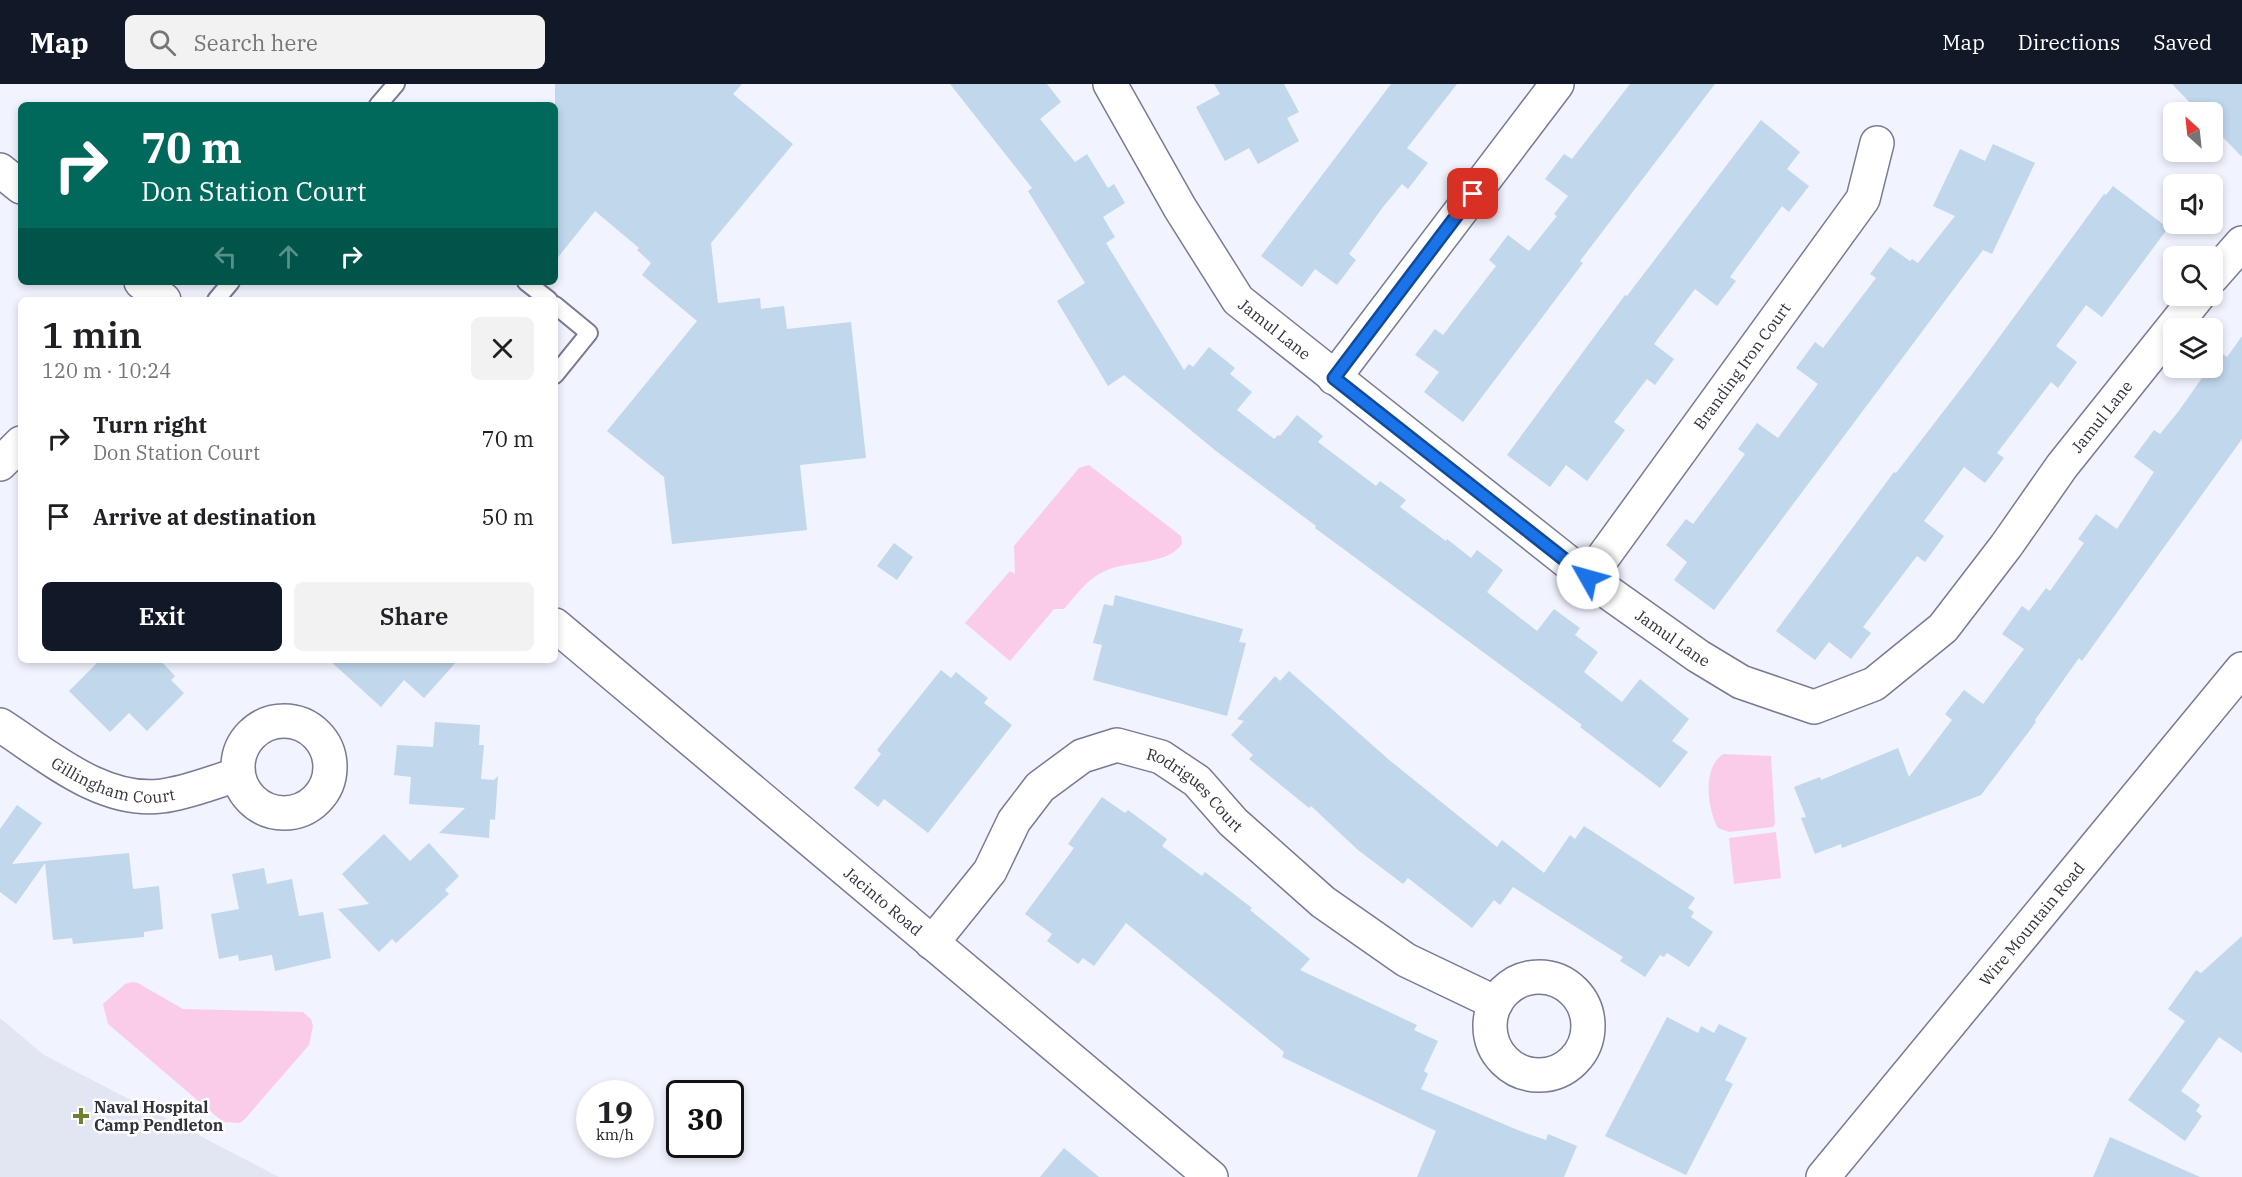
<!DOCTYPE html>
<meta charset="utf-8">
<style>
:root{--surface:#fff;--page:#f2f2f2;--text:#202124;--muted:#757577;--accent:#111827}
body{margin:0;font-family:"IBM Plex Serif",serif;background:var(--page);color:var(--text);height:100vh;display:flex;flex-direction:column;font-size:22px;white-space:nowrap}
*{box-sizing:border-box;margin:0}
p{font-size:20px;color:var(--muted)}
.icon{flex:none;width:33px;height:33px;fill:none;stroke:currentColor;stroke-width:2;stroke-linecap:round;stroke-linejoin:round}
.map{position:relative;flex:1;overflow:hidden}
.sheet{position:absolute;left:18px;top:213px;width:540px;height:366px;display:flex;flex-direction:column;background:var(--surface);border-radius:9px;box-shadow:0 3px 9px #0003}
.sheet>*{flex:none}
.hud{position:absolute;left:18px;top:18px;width:540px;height:183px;border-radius:9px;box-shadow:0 3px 9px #0003;background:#00695c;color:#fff;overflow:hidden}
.needle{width:39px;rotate:333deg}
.fabs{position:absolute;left:2163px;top:18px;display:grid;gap:12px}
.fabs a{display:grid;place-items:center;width:60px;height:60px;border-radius:9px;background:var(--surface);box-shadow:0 3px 9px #0003;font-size:30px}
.speed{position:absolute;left:576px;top:996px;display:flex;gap:12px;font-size:30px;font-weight:700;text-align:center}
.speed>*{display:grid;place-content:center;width:78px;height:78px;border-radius:50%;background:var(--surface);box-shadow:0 3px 9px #0003;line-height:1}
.speed small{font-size:15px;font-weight:400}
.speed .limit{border:3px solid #111;border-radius:9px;background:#fff;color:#111}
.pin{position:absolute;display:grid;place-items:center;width:51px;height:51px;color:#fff;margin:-26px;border-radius:12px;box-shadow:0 3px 9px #0006}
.me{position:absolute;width:66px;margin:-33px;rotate:308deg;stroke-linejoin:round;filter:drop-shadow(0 0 4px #0008)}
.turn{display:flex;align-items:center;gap:21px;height:126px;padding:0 24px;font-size:27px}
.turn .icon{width:78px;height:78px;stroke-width:2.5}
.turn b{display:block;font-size:42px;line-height:51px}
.lanes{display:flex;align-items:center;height:57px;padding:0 24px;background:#0003;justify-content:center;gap:30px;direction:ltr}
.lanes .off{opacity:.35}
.round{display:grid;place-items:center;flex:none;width:63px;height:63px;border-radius:9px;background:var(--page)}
.headline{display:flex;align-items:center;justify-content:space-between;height:102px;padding:0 24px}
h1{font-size:36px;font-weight:600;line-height:45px}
.action{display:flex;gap:12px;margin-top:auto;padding:12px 24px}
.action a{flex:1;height:69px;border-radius:9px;background:var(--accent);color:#fff;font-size:24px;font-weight:600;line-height:69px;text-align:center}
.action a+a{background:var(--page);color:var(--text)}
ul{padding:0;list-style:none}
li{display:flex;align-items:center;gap:18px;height:78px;padding:0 24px}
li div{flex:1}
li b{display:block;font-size:22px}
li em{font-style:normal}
header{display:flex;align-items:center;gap:36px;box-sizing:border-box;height:84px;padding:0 30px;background:var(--accent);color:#fff}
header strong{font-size:28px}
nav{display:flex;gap:33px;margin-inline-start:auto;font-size:21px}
.search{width:420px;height:54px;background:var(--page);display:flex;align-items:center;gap:15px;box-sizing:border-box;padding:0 21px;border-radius:9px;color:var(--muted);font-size:22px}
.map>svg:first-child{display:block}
.built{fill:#e2e5f2}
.green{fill:#fbcce9}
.building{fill:#c0d7ec}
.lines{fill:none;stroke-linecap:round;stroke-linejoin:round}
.service-casing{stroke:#777b94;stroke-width:20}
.minor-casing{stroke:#777b94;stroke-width:36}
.tertiary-casing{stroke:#777b94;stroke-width:36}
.secondary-casing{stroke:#777b94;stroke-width:36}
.service{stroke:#fff;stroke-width:16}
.minor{stroke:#fff;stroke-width:33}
.tertiary{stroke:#fff;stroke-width:33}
.secondary{stroke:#fff;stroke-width:33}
.route-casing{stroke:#114b97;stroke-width:15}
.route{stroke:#1a73e8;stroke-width:10}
.poi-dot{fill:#70802e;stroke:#fff;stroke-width:2}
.labels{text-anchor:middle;stroke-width:5;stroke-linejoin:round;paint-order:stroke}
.street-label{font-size:16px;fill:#30323c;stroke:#fff}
.poi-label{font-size:16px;font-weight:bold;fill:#30323c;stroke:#fff;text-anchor:start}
</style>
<header>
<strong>Map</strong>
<div class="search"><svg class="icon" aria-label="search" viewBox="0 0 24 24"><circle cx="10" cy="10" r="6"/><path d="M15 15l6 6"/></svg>Search here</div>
<nav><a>Map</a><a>Directions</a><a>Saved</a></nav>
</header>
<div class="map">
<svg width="2242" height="1093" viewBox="0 0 2242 1093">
<rect width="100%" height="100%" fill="#f1f3fe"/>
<!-- built -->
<path class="built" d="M0,934L44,971L279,1093H0Z"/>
<!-- green -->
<path class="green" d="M1089,381L1181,452L1182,460C1166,482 1128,476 1105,487C1087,495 1076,511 1064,525H1054L1010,577L965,539L1010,487L1015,490L1014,462L1079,384Z
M1724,670L1771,672L1775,739L1773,743L1729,748L1718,744C1707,725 1702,681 1724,670Z
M1776,748L1781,794L1734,800L1729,754Z
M132,898L138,899L183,925L303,928L311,935L313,942L309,961L245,1035L240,1039L223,1038L108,940L103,920L125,900Z"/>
<!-- building -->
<path class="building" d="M555,0H742L733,10L793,60L711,159L718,219L760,214L761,225L784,222L787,245L851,238L866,374L800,381L807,446L672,460L664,393L607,347L697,237L642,191L651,179L637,166L639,164L595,127L555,177Z
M950,0H1047L1061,18L1040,35L1075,78L1087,70L1108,104L1114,100L1125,119L1103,133L1115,153L1106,159L1184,286L1189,280L1193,283L1209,263L1235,284L1230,290L1252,308L1237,326L1274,355L1278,351L1280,352L1297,331L1323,352L1318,358L1376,402L1380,397L1406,416L1400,423L1446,457L1447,455L1471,474L1477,466L1503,486L1487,508L1537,547L1554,525L1580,544L1575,551L1598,568L1584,588L1622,618L1640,595L1689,635L1672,657L1688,668L1660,704L1580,643L1582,641L1315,444L1316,442L1216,367L1124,291L1108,302L1057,217L1085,199L1028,107L1032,104Z
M1214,0H1284L1299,28L1287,34L1299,57L1258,80L1249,64L1225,77L1196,23L1220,10Z
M1391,0H1457L1407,64L1428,79L1408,105L1402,100L1383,123L1349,170L1356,176L1337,201L1315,185L1302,203L1261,172Z
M1630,0H1715L1580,177L1583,179L1463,338L1424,308L1439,288L1415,271L1435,245L1443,251L1496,182L1489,176L1508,151L1529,167L1557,132L1554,130L1568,112L1545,95L1564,70L1572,75Z
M2172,0H2242V73L2212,42V28H2199Z
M1761,36L1800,68L1787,85L1809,102L1789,128L1782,122L1730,193L1736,197L1717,222L1695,205L1654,260L1674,275L1655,301L1647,295L1614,338L1625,346L1587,397L1566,381L1550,403L1507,371L1625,211L1627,212Z
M1993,60L2035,79L1992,170L1983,166L1714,526L1674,496L1687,478L1666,461L1686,435L1693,440L1726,396L1745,370L1738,365L1757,339L1778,354L1818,300L1796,284L1815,258L1823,264L1841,240L1876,194L1870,190L1890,163L1910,177L1912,175L1918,179L1955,132L1933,122L1960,65L1985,77Z
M2113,102L2168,144L2102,233L2086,221L2056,262L2077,278L2058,304L2051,298L1997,369L2004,374L1985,399L1964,383L1924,437L1944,452L1925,478L1917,472L1863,543L1871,549L1851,575L1829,558L1815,576L1776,547L1894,388L1896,389L1973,289L2104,110L2106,111Z
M2242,252V355L2082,577L2079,574L2035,636L2036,638L1981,711L1842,764L1841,760L1815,770L1801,734L1806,733L1794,703L1820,693L1821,696L1898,664L1909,693L1952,636L1945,630L1964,606L1983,620L2024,565L2002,550L2022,522L2029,527L2046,504L2050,507L2084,459L2078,455L2096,430L2117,445L2154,388L2134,373L2154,346L2160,350L2178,328L2209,284H2212L2220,268L2227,273Z
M894,459L913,473L897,496L877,482Z
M1115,511L1243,545L1239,558L1246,559L1227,632L1093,596L1102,561L1093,559L1104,520L1113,522Z
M100,576H160L175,592L171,596L184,609L147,647L129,629L110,648L69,607Z
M329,576H458L424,614L404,596L381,623Z
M941,586L951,594L956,588L988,614L984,619L1012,641L928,749L884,715L878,723L854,704L881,670L877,666Z
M1289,587L1388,675L1497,763L1502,756L1544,789L1570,751L1575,755L1584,742L1695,814L1688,824L1694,828L1691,833L1713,848L1689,883L1667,869L1664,873L1660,871L1645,893L1620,877L1623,873L1513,803L1500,821L1494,816L1472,844L1408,794L1403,800L1358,766L1311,722L1309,724L1249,675L1253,671L1231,651L1244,637L1237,635L1275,592L1280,597Z
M435,638L480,641L479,661H484L481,695L494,696L498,692L495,736L490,735L489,754L439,749L465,724L409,720L411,693L394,691L397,661L433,663Z
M1102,713L1125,729L1128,726L1167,755L1162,762L1202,792L1205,788L1252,824L1250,826L1310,875L1300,886L1417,941L1414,946L1438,957L1424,987L1428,990L1421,1005L1520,1047L1546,1056L1548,1050L1577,1062L1564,1093H1417L1436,1047L1282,973L1284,968L1126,839L1094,882L1083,874L1078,880L1047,857L1052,850L1025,830L1074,764L1068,760Z
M17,721L42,739L12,780L129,769L133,805L159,802L163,845L144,848V853L73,860L72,854L53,856L45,779L16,820L0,808V745Z
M384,750L410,777L429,759L459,792L445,806L449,810L396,859L392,855L379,868L338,825L369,820L342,790Z
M264,784L267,800L292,795L299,832L323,828L331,874L275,887L272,871L239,877L238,871L219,875L211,830L239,825L232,790Z
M2242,852V969L2219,953L2181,1007L2200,1021L2196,1027L2202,1032L2185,1057L2128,1016L2185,937L2168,925L2196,886L2201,889Z
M1667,933L1698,949L1701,942L1714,949L1719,940L1747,954L1725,996L1733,1000L1686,1091L1605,1052Z
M2110,1053L2200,1093H2093Z
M1064,1064L1099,1093H1040Z"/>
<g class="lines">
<defs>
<path id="service" d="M378,21L396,0
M526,198L549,216
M216,216L231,198
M555,221L589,249L555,291"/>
<g id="minor">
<path id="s1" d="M1110,0L1180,124L1238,216L1588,494L1698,572L1741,598L1814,623L1874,600L1943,544L2006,462L2062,382L2198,212"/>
<path d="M2212,193L2242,159"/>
<path d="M1334,294L1557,0"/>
<path d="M0,380L21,359"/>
<path id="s2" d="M1588,494L1863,115L1877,59"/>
<circle cx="284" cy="683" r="46"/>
<path id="s3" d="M0,641C47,671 102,720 162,712C187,709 213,698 237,691"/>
<path id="s4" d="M932,859L990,787L1014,737L1040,703L1082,672L1117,661L1161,673L1197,697L1233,738L1323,818L1406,876L1496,919"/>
<circle cx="1539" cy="942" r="49"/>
</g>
<g id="tertiary">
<path d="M0,86L21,103"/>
<path d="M141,198L164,216"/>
<path id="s5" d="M555,541L1211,1093"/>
</g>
<g id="secondary">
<path id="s6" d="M1823,1093L2242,585"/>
</g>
</defs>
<!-- service casing -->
<use href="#service" class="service-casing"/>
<!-- minor casing -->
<use href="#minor" class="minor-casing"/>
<!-- tertiary casing -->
<use href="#tertiary" class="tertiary-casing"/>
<!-- secondary casing -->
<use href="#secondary" class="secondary-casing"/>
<!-- service -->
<use href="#service" class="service"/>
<!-- minor -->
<use href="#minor" class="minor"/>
<!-- tertiary -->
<use href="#tertiary" class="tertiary"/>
<!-- secondary -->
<use href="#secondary" class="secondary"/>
</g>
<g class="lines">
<defs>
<path id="route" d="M1473,110L1334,294L1588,494"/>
</defs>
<!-- route casing -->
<use href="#route" class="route-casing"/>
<!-- route -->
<use href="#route" class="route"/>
</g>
<!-- markers -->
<path class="poi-dot" d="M78 1023h6v6h6v6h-6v6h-6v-6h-6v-6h6z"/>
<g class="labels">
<!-- street labels -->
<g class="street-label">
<text dy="6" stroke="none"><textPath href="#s1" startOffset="298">Jamul Lane</textPath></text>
<text dy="6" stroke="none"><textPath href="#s2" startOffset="262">Branding Iron Court</textPath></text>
<text dy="6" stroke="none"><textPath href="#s1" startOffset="1378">Jamul Lane</textPath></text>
<text dy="6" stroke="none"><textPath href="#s1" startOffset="802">Jamul Lane</textPath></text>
<text dy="6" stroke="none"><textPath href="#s3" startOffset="129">Gillingham Court</textPath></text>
<text dy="6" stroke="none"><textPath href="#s4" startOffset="372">Rodrigues Court</textPath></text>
<text dy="6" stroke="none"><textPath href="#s5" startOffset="429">Jacinto Road</textPath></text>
<text dy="6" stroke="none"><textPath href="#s6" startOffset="328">Wire Mountain Road</textPath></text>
</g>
<!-- poi labels -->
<g class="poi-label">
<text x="94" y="1029">Naval Hospital<tspan x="94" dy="18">Camp Pendleton</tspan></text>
</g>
</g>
</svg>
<div class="fabs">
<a><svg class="needle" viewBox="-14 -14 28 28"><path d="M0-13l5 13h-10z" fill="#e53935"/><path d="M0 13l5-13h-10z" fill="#757577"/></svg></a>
<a><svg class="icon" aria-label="sound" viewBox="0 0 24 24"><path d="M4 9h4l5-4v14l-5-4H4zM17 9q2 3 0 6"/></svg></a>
<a><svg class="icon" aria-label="search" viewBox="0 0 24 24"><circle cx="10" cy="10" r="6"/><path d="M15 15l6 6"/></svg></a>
<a><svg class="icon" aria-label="layers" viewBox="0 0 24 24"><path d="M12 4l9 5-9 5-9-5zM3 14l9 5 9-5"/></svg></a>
</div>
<div class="speed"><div>19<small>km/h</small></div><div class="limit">30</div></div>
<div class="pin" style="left:1473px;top:110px;background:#d93025"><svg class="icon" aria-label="arrive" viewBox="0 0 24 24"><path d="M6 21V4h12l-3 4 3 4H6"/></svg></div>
<svg class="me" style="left:1588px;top:494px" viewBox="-20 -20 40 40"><circle r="19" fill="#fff"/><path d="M0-13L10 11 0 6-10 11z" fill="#1a73e8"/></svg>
<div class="hud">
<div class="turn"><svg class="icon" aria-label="right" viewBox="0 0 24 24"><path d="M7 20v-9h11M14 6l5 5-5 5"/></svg><div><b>70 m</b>Don Station Court</div></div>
<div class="lanes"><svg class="icon off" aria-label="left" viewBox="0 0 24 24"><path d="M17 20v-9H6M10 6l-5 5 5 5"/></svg><svg class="icon off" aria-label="ahead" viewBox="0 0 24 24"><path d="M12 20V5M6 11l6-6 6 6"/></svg><svg class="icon" aria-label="right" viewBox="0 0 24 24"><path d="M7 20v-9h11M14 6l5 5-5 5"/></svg></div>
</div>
<section class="sheet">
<div class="headline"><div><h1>1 min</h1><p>120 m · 10:24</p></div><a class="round"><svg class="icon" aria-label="close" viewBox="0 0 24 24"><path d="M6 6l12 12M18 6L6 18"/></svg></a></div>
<ul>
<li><svg class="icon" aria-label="right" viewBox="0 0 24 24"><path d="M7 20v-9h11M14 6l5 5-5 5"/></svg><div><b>Turn right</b><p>Don Station Court</p></div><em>70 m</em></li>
<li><svg class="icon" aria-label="arrive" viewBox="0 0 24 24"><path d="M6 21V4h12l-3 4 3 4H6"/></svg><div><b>Arrive at destination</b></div><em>50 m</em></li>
</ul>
<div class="action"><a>Exit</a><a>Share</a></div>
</section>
</div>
